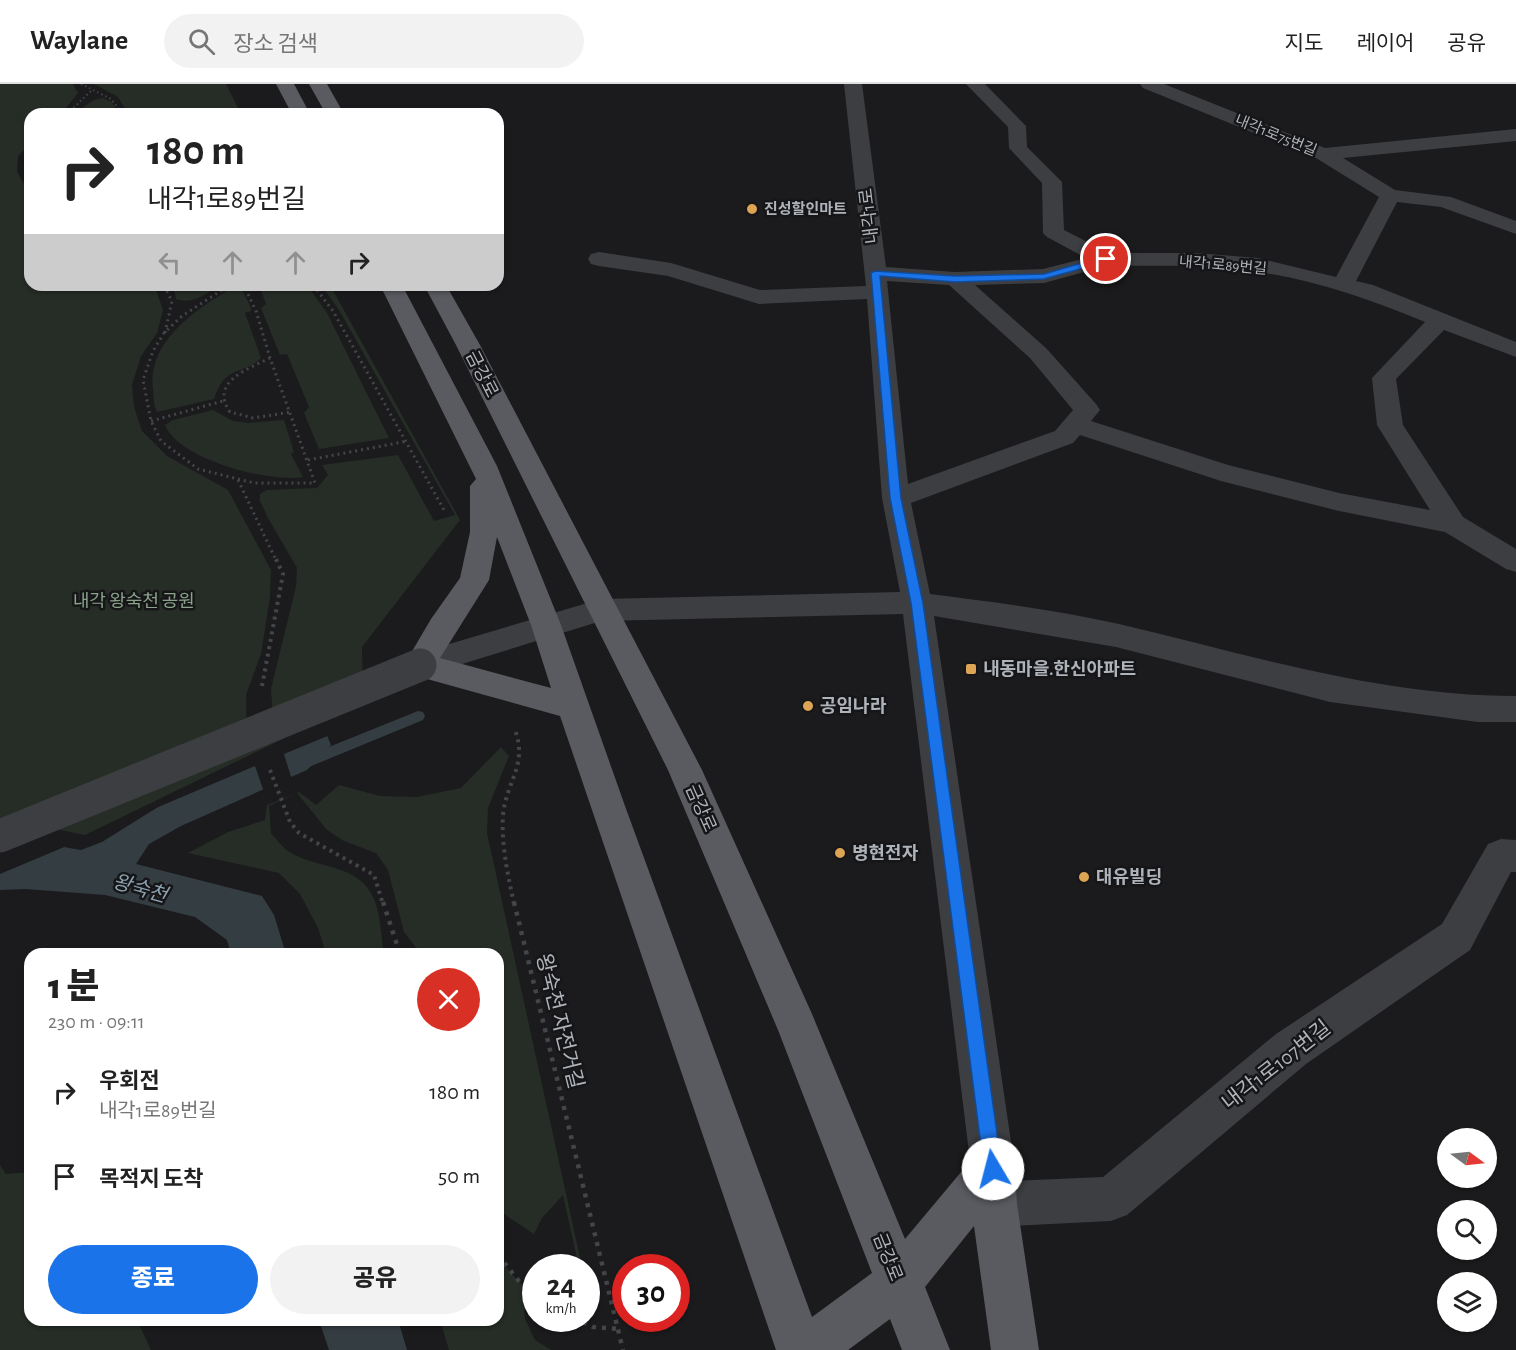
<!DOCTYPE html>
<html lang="ko">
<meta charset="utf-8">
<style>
:root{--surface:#fff;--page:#f2f2f2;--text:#222;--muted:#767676;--line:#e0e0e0;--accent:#1a73e8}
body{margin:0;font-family:"Alegreya Sans","Noto Sans KR",sans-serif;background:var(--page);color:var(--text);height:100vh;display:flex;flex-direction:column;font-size:22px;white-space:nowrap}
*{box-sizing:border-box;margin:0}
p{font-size:20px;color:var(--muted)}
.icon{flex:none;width:33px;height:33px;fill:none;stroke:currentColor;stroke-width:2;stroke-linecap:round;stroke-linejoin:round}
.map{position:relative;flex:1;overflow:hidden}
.panel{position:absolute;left:24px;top:864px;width:480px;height:378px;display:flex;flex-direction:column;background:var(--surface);border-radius:18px;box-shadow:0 2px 4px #0004}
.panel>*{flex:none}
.guide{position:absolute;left:24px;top:24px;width:480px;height:183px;border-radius:18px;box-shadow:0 2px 4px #0004;background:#fff;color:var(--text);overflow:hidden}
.needle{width:39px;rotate:105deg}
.fabs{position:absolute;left:1437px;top:1044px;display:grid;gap:12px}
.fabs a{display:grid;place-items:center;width:60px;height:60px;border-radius:50%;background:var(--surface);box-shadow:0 2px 4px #0004;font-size:30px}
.speed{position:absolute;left:522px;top:1170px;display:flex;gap:12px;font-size:30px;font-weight:700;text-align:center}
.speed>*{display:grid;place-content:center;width:78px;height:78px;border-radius:50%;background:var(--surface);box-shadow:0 2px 4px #0004;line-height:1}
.speed small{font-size:15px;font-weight:400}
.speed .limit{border:9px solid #d22;background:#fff;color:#111}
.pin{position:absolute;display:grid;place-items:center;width:51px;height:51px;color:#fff;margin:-26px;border:3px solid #fff;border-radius:50%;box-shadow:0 2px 6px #0007}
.me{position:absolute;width:66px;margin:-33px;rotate:352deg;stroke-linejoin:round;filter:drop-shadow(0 0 4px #0008)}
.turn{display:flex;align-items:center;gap:21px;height:126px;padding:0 24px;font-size:27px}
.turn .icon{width:78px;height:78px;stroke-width:2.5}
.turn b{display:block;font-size:42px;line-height:51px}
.lanes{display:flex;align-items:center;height:57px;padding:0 24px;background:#0003;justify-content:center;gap:30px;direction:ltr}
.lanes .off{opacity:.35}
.round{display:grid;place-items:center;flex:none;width:63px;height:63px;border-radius:32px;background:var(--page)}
.summary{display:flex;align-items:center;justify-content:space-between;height:102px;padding:0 24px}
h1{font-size:36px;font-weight:800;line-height:45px}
.button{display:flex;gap:12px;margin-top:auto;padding:12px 24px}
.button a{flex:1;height:69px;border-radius:36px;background:var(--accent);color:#fff;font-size:24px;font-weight:800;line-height:69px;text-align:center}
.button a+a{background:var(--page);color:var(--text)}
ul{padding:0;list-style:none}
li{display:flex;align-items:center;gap:18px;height:84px;padding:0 24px}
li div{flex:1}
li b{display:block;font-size:22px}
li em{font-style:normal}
header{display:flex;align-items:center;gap:36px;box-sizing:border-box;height:84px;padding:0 30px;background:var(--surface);border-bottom:2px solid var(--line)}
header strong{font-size:28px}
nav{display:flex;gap:33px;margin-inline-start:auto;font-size:21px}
.search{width:420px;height:54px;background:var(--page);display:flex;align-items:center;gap:15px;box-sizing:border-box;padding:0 21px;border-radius:33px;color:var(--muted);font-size:22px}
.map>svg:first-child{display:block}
.green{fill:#252d26}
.water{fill:#343d42}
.pier{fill:#1b1b1d}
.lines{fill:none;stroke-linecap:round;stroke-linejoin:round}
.stream{fill:#343d42;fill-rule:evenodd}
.path-far3{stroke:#434548;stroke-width:2;stroke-dasharray:1.5 3;stroke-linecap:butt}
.path-far2{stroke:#434548;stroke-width:3;stroke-dasharray:2 4;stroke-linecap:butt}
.path-far1{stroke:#434548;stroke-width:4;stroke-dasharray:3 4.5;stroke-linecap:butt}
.path{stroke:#434548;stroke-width:4.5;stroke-dasharray:4 6;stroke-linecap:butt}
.minor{fill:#3c3e41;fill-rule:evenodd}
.major{fill:#595b60;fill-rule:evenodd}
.minor-bridge{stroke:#3c3e41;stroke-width:33}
.route{fill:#1a73e8;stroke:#114b97;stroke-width:1.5}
.poi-dot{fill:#dda453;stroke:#161618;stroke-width:2}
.labels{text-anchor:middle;stroke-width:5;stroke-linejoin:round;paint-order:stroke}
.far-street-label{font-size:15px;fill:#afb4bb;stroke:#161618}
.far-poi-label{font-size:15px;font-weight:bold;fill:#afb4bb;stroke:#161618;text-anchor:start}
.street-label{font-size:18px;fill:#afb4bb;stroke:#161618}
.park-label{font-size:18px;fill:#89a389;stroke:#161618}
.poi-label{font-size:18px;font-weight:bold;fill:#afb4bb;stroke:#161618;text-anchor:start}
.water-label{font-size:20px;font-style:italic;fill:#8ba2b1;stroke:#161618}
.near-street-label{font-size:21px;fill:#afb4bb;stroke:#161618}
</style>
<header>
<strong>Waylane</strong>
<div class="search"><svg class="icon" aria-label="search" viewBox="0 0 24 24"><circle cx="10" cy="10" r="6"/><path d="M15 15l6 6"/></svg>장소 검색</div>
<nav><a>지도</a><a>레이어</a><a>공유</a></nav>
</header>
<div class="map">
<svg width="1516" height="1266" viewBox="0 0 1516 1266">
<rect width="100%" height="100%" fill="#1b1b1d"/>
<!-- green -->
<path class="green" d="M0,0H73L78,9L61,30H30V60L18,72L17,87L30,111V201H152L156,206L163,226L157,249L141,272L132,301L134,323L142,347L167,372L228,406L271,486L270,513L261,570L246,611L247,661L274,649L271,605L296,502L297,484L268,434L260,417V410L267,406L317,404L328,391L322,381L398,371L434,437L455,431L339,226L321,201H330L460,436L362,563L363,616L85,751L0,734Z
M94,0H226L241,30H128L118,13Z
M103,14L112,18L119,30H73L94,16Z
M173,201H219C206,210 193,221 176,215Z
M237,201H240L251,224V227L245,229L261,274C243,292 225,280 214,315L157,328C153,321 154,313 153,305C147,256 199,223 237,201Z
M259,201H307L327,229L389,354L319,365L304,329L309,323L287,270L280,271L261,224L266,220Z
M213,326L233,337L248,339L284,336L294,368L291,370L303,393C270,399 179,376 165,341L173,336Z
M501,663L509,672L488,724L487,749L582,1183H579L563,1111L542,1134L534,1150L498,1126V870H421L404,848L388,786L376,769L344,757L327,746L297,709L269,722L271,749C278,757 285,767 295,771C322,785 360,781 374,815C381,831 381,853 384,870H326L318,844L300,810L279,789L188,769L228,748L265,736L267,721L297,709L299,708L316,721L339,701L380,712L417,713L461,704Z
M0,1081L6,1090L30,1088V1236H137L151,1266H0Z
M498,1175L522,1201L525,1235L535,1256L551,1266H449L440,1236H498Z"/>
<!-- water -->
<path class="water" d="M326,649L331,661L307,686L181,742L149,760L136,780L262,812L274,831L286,870H231L227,856L195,833L105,811L25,805L0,806V752L81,766L102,758L174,713Z
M319,1236H398L407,1266H329Z"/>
<!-- pier -->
<path class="pier" d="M325,647L330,651L284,670L292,696L264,708L255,682L137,732L173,710Z
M0,749L69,761L0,790Z"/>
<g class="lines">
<!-- stream -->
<path class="stream" d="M418,627L423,628L425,632L423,636L309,683L304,685L299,683L297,679L299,675Z"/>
<!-- path-far3 -->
<path class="path-far3" d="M81,0L111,15L123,30
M67,30L91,7
M164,201L167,207
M243,201L247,207
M314,201L318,207
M220,207L229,201"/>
<!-- path-far2 -->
<path class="path-far2" d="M222,206L182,232L164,249L153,267L143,296L151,337L161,357L198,385L254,399H315L270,274L256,227L246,206
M317,206L333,227L444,426
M165,249L172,217L166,206
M270,274C248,285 209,298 230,328L253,334L291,328
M151,337L223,317
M308,376L408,357
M238,396L275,474"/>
<!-- path-far1 -->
<path class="path-far1" d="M262,602L283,490L275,473
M270,686L290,738L299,749L374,791L383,820
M514,820C508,791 501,761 503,731C506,698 528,681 515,646"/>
<!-- path -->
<path class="path" d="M383,818L400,870
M514,818L623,1266
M498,1171L522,1201L536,1213
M574,1234L593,1243L618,1245"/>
<!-- minor -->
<path class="minor" d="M844,0H862L886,183L955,188L1043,185L1086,174L1047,153L1043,149L1042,99L1009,64L1008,43L966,0H985L1026,42L1027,63L1062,98L1064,146L1109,169H1196L1258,174L1336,193L1379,113L1316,74L1143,4L1140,0H1164L1325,64L1516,45V57L1343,74L1395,106L1451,113L1516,137V150L1441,123L1397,118L1356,197L1373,201L1516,258V273L1444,246L1396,295L1403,341L1463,433L1516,465V488L1506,485L1445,448L1339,427L1221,397L1080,351L1073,359L911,419L930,510C993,518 1057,526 1119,540C1250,571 1380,612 1516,612V638H1478L1330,618L1116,563L934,532L1015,1085L1010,1097L1103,1093L1276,950L1442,840L1488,760L1501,755L1516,756V788H1511L1470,866L1306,980L1127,1131L1111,1137L994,1143L978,1136L971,1120L978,1104L982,1102L977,1101L971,1085L903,530L601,537L420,593L409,590L404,581L409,572L601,515L900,508L882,414L867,215L759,220L668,192L599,182L591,180L588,175L591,170L599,168L671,179L760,206L866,202ZM1106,182C1156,182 1208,180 1258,188C1316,196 1371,216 1425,238L1372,294L1377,341L1430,426L1339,409L1228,381L1091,337L1100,326L1096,320L1046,264L975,201L1044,199ZM887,197L949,201L1030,274L1073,326L1055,347L908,400Z"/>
<!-- major -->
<path class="major" d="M276,0H294L310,30H292Z
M309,0H327L344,30H326Z
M380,201H402L497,382L561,541L625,722L812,1233L872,1189L778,946L668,686L456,261L424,201H446L480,261L702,686L812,930L905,1155L977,1069L993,1063L1009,1069L1015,1085L1017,1120L1039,1266H991L974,1142L925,1203L950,1266H902L890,1235L848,1266H776L560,632L409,590L404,581L431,535L460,494L470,448V402L476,395ZM497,453L531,541L551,604L440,574L489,496Z"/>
<!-- minor-bridge -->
<path class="minor-bridge" d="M0,752L420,581"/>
</g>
<!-- route -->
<path class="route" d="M1106,172L1109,173V177L1044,195L955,198L880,192L901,414L923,519L1002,1085L999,1092L993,1095L986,1092L984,1085L911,519L890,414L871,189L875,187L955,192L1044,190Z"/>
<!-- markers -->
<g class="poi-dot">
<circle cx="752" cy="125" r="6"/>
<rect x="965" y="579" width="12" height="12" rx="3"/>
<circle cx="808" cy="622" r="6"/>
<circle cx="840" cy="769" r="6"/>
<circle cx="1084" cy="793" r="6"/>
</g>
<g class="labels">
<!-- far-street labels -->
<g class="far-street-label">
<text transform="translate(1276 51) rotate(22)" y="5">내각1로75번길</text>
<text transform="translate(1223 181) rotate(5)" y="5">내각1로89번길</text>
</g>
<!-- far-poi labels -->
<g class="far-poi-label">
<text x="764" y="130">진성할인마트</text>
</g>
<!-- street labels -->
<g class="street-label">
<text transform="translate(869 132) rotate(-97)" y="6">내각1로</text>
<text transform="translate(482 290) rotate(63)" y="6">금강로</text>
<text transform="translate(701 724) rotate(66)" y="6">금강로</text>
<text transform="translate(888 1173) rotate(68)" y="6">금강로</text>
</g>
<!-- park labels -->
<g class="park-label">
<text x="134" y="523">내각 왕숙천 공원</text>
</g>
<!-- poi labels -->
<g class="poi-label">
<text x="983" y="591">내동마을.한신아파트</text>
<text x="820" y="628">공임나라</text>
<text x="852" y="775">병현전자</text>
<text x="1096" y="799">대유빌딩</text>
</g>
<!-- water labels -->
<g class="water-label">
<text transform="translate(140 804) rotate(16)" y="7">왕숙천</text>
</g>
<!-- near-street labels -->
<g class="near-street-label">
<text transform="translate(560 937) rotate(76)" y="7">왕숙천 자전거길</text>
<text transform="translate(1276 981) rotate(-38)" y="7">내각1로107번길</text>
</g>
</g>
</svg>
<div class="fabs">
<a><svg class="needle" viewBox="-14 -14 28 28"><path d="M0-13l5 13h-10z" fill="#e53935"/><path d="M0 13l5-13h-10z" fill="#767676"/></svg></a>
<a><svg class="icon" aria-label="search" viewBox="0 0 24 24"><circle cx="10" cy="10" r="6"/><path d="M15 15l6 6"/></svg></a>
<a><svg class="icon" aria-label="layers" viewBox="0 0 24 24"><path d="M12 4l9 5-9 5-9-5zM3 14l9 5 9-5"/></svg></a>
</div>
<div class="speed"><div>24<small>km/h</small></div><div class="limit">30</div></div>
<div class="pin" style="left:1106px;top:175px;background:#d93025"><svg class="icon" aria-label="arrive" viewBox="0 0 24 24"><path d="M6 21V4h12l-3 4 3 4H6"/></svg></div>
<svg class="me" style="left:993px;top:1085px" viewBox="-20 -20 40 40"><circle r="19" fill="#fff"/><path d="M0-13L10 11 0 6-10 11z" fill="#1a73e8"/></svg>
<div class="guide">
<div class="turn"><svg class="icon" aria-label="right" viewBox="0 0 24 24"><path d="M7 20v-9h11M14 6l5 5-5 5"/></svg><div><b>180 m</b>내각1로89번길</div></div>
<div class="lanes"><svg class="icon off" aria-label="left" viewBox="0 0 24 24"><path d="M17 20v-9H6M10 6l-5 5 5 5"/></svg><svg class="icon off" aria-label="ahead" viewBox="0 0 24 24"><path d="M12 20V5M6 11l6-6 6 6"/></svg><svg class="icon off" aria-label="ahead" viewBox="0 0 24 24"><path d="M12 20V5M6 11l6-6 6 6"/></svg><svg class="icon" aria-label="right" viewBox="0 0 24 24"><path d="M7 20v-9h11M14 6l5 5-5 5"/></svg></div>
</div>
<section class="panel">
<div class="summary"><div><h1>1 분</h1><p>230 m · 09:11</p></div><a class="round" style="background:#d93025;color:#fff"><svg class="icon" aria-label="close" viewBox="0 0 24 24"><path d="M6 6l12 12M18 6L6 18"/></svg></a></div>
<ul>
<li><svg class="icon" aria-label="right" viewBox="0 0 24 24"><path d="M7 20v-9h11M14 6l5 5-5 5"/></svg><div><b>우회전</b><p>내각1로89번길</p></div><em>180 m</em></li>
<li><svg class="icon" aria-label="arrive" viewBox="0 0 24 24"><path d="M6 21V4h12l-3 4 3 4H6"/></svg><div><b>목적지 도착</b></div><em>50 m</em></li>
</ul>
<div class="button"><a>종료</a><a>공유</a></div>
</section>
</div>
